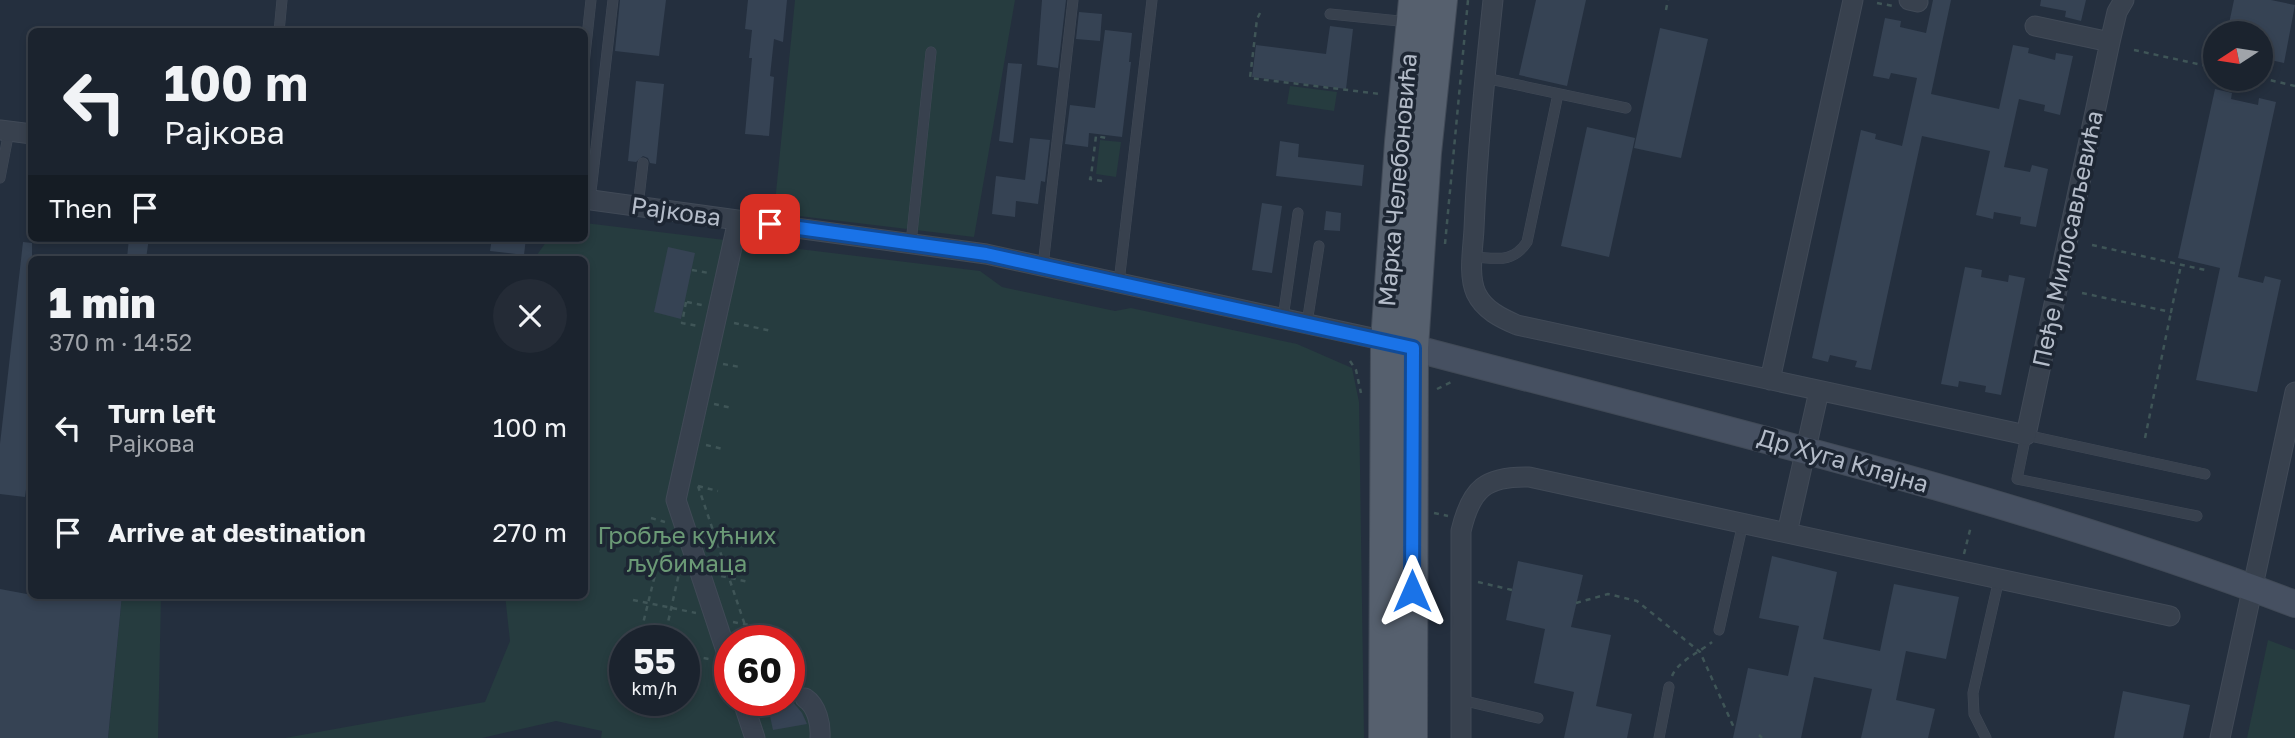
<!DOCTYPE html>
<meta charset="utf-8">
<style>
:root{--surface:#1b232e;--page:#242b36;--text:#f1f3f6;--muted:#a0a4aa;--line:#39404a}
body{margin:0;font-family:"Golos Text",sans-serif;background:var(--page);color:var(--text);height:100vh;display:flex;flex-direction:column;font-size:26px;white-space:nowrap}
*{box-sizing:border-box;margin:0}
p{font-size:23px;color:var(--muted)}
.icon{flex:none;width:38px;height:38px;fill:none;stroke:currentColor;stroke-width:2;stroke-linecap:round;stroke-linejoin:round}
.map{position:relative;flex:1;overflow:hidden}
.panel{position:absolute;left:28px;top:256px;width:560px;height:343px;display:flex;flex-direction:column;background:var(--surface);border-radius:10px;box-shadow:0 4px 10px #0003,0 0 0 2px var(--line)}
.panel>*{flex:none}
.top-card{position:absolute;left:28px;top:28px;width:560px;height:214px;border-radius:10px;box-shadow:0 4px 10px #0003,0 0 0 2px var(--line);background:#1b232e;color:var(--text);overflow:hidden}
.needle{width:46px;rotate:258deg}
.controls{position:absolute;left:2203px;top:21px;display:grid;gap:14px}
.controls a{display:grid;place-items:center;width:70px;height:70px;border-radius:50%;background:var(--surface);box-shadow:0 4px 10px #0003,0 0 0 2px var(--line);font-size:35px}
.speed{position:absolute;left:609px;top:625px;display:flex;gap:14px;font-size:35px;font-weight:700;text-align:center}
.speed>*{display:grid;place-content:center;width:91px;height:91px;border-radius:50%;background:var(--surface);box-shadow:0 4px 10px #0003,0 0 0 2px var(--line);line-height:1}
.speed small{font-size:18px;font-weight:400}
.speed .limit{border:10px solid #d22;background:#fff;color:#111}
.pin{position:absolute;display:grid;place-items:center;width:60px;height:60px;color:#fff;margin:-30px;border-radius:14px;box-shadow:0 4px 10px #0006}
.me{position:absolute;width:77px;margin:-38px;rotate:0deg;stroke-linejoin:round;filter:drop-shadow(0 0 5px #0008)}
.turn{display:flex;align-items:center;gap:24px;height:147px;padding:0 21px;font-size:32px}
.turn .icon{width:91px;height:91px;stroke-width:2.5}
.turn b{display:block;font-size:49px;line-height:60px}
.then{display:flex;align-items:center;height:66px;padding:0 21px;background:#0003;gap:14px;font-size:26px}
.round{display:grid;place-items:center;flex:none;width:74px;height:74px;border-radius:37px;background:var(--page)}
.overview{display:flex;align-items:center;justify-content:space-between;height:119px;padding:0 21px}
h1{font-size:42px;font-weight:800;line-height:52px}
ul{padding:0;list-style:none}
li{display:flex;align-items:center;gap:21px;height:105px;padding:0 21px}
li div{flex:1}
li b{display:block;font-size:26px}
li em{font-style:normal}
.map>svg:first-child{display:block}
.green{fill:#263c3f;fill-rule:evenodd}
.building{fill:#364354}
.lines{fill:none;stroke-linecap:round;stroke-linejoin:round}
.street-tunnel{stroke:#3a4453;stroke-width:19;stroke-dasharray:19 10;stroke-linecap:butt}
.lane-casing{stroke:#414a57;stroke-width:11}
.street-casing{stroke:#414a57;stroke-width:21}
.secondary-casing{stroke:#414a57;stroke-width:28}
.primary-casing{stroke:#414a57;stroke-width:32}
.path{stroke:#3f5557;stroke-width:2.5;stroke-dasharray:5 5;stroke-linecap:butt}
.lane{stroke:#38414e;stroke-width:10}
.street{stroke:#38414e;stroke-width:19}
.secondary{stroke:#465061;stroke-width:26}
.primary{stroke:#56606e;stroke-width:30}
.route-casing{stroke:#114b97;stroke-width:18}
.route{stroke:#1a73e8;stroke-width:12}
.labels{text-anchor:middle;stroke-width:7;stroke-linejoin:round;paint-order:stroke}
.street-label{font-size:24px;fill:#b4bcc9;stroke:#1d2633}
.park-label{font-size:24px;fill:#6b9a76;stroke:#1d2633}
</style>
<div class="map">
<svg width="2295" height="738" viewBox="0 0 2295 738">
<rect width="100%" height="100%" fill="#242f3e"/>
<!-- green -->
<path class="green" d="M795,0H1015L974,237L774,213Z
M1290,86L1337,92L1334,111L1287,104Z
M1100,140L1121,142L1116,177L1096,174Z
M585,223L980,271L1002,287L1115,311L1131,308L1297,344L1352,368L1359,402L1364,738H601L602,731L556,721L482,738H285L485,702L510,641L505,595H584V259H534L549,238H584ZM625,640H684V700H625ZM730,640H789V700H730Z
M122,595H161L158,738H108Z
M2268,640L2295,650V738H2247Z"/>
<!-- building -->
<path class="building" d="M620,0H666L659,56L615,51Z
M748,0H787L783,42L774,39L770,76L774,77L769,136L745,134L752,58H749L752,30L745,29Z
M1042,0H1066L1058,68L1037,65Z
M1536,0H1586L1567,86L1519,75Z
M1933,0H1951L1931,94L1999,109L2013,45L2029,48L2028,53L2055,60L2056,53L2073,56L2060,115L2044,111L2045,105L2019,99L2004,167L2030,172L2032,165L2048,169L2036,227L2020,224L2021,217L1994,212L1993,219L1976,215L1990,151L1922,136L1871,370L1855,367L1857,361L1830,355L1828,362L1812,358L1861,130L1876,134L1875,139L1902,146L1917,78L1891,73L1889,79L1873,76L1885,18L1901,21L1900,27L1926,33Z
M2041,0H2086L2081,21L2065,17L2066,11L2040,6Z
M2234,0H2271L2295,5L2284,63L2266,59L2268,52L2261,50V33H2227Z
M1079,12L1102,14L1100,41L1076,39Z
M1330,26L1353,29L1346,89L1252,77L1256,45L1326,54Z
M1660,28L1708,39L1681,158L1634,148Z
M1105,30L1132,33L1129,62H1131L1122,137L1089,133L1088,147L1065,144L1070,105L1095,108Z
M1008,63L1022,64L1013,143L999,141Z
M636,81L664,84L656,164L650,163L648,158L643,156L636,162L628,161Z
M2215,89L2232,93L2231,99L2258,105L2259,98L2276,102L2238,277L2263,283L2265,276L2281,280L2257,392L2196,380L2220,268L2178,258Z
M1587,127L1635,138L1609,257L1561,246Z
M1030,138L1050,140L1045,182L1041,181L1038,204L1016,201L1015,217L992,214L996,176L1025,180Z
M1280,141L1299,144L1298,157L1364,165L1362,186L1276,176Z
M1262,203L1282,206L1272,273L1252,270Z
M1326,211L1341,213L1340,231L1324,230Z
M129,238H149L146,259L127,258Z
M492,238H526L524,255L490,251Z
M23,242L32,243V444L25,497L0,494V444Z
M668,247L695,253L681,319L654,312Z
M1965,267L1982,270L1981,277L2008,282L2009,275L2025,278L2001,395L1985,392L1986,386L1959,381L1958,387L1941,384Z
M1772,556L1837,572L1823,639L1880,651L1894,584L1959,597L1946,659L1906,651L1896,700L1935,709L1928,738H1861L1872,689L1814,677L1801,738H1733L1748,668L1788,676L1799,626L1759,618Z
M1518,561L1583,575L1571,627L1611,635L1596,706L1632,714L1627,738H1564L1574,692L1534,683L1545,629L1506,620Z
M0,589L32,595L92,601V595H122L108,738H0Z
M789,648H796L803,686L795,691L793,702L802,713L807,724L773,730L770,716L779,709V700H789Z
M2123,691L2190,705L2183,738H2114Z"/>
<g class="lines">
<!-- street-tunnel -->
<path class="street-tunnel" d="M768,704L786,700"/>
<defs>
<path id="lane" d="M1330,14L1409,22
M279,32L282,0
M584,64L591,0
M1485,78L1626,108
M0,178L9,131
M590,200L613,0
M638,206L643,163
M911,243L931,52
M1473,257C1496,258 1512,264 1527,242L1558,94
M1043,266L1073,0
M1119,282L1152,0
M1283,318L1298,213
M1307,323L1319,246
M2197,516L2017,479L2026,435L2205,474
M1719,630L1743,523
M1461,700L1538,718
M1659,738L1669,687
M1986,738L1974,714L1973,693L1999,579"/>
<path id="street" d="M1493,0C1485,76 1477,153 1474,229C1473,249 1468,275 1476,293C1484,310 1501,318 1517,325L2026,435L2110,42L2117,12L2124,0
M1909,0L1918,2
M2035,26L2110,42
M0,130L32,134
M584,199L986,254L1386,341
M1770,380L1853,0
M1787,533L1819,391
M730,663L676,500L738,220
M805,698C817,706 821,724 820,738
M755,738L745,708L768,704
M1461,738V531C1471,488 1486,476 1529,477L2170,616
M2220,738L2295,392"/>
<path id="secondary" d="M1394,343C1696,423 2002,493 2295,604"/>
<path id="primary" d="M1384,738L1386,341L1400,142L1414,0
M1412,738L1413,348L1426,153L1442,0"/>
</defs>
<!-- lane casing -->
<use href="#lane" class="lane-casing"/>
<!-- street casing -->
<use href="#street" class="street-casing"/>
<!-- secondary casing -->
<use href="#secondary" class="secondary-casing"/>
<!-- primary casing -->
<use href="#primary" class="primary-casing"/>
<!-- path -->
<path class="path" d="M1877,3L1893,6
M1666,10L1668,0
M1260,13L1257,19L1250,78L1380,94
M2134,50L2216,68
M2261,78L2295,86
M1102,181L1090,179L1091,176L1096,136L1106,138L1107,135
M1445,244L1468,0
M2092,245L2205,270
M692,270L709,273
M2082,293L2171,312L2181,265
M686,302L682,323L698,326
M687,302L702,305
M734,323L772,331
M1350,361L1356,370L1361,393
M723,364L740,367
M1437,389L1453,381
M714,404L732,408
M2145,438L2171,312
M706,445L723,449
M698,486L750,640
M698,486L718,491
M1434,513L1448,516
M651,518L665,522
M706,530L734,536
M1964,554L1971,526
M642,559L681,567
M721,576L749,582
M1478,582L1512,590
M633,600L696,613
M1576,603L1608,594L1637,601L1700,652L1735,730
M733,622L764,628
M639,640L666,530
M664,640L680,569
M684,654L709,659
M1672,676C1678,661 1700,652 1712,642
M1759,735L1762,738"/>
<!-- lane -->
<use href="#lane" class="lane"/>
<!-- street -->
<use href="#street" class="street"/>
<!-- secondary -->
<use href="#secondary" class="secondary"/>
<!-- primary -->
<use href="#primary" class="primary"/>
</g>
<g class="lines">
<defs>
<path id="route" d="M770,224L986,254L1413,348L1412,591"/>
</defs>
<!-- route casing -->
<use href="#route" class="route-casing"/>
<!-- route -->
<use href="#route" class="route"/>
</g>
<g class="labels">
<!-- street labels -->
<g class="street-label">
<text transform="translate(1398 180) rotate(-85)" y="8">Марка Челебоновића</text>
<text transform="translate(676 212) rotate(8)" y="8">Рајкова</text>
<text transform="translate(2068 239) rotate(-78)" y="8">Пеђе Милосављевића</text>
<text transform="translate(1843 461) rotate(16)" y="8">Др Хуга Клајна</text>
</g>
<!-- park labels -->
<g class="park-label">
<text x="687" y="544">Гробље кућних<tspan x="687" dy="28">љубимаца</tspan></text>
</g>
</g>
</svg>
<div class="controls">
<a><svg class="needle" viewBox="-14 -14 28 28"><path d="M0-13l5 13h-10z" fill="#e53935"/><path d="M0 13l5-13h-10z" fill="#a0a4aa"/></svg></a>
</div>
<div class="speed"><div>55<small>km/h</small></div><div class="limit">60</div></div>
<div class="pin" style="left:770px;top:224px;background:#d93025"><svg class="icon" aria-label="arrive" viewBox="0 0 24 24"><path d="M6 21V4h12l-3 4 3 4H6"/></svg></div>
<svg class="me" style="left:1412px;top:591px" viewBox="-20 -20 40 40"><path d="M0-17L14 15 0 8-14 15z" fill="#1a73e8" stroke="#fff" stroke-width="4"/></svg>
<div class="top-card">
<div class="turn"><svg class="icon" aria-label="left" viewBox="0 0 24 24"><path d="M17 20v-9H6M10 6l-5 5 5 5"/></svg><div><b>100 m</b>Рајкова</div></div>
<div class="then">Then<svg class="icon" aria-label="arrive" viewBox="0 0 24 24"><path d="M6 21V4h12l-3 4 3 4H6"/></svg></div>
</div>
<section class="panel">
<div class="overview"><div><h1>1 min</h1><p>370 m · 14:52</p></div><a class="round"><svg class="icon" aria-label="close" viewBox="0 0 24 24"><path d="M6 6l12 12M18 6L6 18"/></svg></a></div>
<ul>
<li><svg class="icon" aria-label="left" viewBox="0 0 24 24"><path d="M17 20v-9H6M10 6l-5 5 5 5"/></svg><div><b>Turn left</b><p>Рајкова</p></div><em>100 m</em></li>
<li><svg class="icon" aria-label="arrive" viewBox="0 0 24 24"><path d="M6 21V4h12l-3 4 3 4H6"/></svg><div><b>Arrive at destination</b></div><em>270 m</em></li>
</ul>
</section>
</div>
